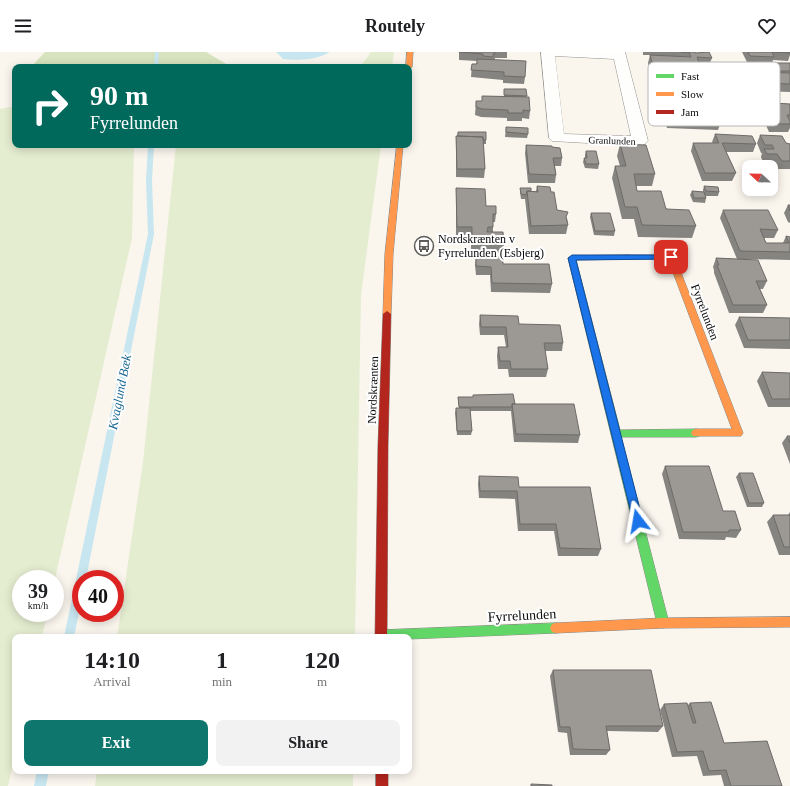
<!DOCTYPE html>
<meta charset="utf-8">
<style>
:root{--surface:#fff;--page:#f2f2f2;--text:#202124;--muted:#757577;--accent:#0f766e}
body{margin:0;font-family:Georgia,serif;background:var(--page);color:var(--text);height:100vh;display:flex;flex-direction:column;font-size:15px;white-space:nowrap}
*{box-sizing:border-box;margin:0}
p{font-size:13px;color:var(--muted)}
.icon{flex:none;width:22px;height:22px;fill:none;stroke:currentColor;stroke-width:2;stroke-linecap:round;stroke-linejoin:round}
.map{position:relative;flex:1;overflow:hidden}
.panel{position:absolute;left:12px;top:582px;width:400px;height:140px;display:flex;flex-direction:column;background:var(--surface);border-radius:8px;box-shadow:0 2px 10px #0003}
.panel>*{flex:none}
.banner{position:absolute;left:12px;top:12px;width:400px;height:84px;border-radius:8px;box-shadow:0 2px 10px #0003;background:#00695c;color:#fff;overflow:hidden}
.needle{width:26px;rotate:292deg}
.buttons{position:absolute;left:742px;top:108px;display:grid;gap:8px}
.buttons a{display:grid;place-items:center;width:36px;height:36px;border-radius:8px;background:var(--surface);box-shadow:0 2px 10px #0003;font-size:20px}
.speed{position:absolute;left:12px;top:518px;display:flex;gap:8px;font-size:20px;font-weight:700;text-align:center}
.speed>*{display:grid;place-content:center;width:52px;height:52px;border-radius:50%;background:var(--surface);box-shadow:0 2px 10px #0003;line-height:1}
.speed small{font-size:10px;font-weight:400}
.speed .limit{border:6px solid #d22;background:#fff;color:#111}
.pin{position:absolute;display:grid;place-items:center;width:34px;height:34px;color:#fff;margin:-17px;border-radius:8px;box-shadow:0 2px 6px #0006}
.me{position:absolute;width:44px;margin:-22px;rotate:346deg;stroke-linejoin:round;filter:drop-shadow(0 0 3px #0008)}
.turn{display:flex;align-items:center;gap:14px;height:84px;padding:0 12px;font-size:18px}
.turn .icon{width:52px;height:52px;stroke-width:2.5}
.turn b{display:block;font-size:28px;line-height:34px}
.eta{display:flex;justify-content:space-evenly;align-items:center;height:68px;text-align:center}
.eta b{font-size:24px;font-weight:800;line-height:28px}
.action{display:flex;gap:8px;margin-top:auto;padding:8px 12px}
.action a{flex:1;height:46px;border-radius:8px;background:var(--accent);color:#fff;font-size:16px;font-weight:800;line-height:46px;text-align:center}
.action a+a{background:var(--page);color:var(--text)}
header{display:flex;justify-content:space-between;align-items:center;height:52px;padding:0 12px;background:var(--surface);font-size:18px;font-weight:800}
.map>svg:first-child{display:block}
.green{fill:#e5edd0}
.forest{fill:#d6e3be}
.water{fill:#c8e6f0}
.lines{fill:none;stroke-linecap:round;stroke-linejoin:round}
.stream{fill:#c8e6f0;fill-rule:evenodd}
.street-casing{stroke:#93918d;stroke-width:1}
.fast-casing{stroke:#898784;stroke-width:1}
.slow-casing{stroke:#898784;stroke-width:1}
.jam-casing{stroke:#898784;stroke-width:1}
.street{fill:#fefefc;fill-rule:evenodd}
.fast{fill:#63d668;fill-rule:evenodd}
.slow{fill:#ff974d;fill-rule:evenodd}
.jam{fill:#b3261e;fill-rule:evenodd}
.wall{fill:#868480}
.building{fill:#9c9995;stroke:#6d6b68}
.route{fill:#1a73e8;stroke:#114b97}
.labels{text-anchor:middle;stroke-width:4;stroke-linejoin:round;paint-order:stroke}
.far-street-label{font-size:10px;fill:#0b0b0b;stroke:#fff}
.poi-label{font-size:12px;fill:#0b0b0b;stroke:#fff;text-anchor:start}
.street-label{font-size:12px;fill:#0b0b0b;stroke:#fff}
.water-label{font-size:13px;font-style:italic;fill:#1e6a93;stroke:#fff}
.near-street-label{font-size:14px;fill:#0b0b0b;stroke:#fff}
.key{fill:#fff;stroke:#b6b6b6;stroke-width:1}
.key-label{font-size:11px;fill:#0b0b0b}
</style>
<header><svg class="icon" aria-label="menu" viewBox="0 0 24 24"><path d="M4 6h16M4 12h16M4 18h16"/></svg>Routely<svg class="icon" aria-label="heart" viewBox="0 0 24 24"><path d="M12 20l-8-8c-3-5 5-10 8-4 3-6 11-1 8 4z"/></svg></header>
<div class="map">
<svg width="790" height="734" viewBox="0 0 790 734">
<rect width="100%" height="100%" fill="#faf6ee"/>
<!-- green -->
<path class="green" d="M371,0H394L392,15H360Z
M15,54V93H134L132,186L55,527H21V561H47L42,585H15V704L8,734H0V57Z
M176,93H381L361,243L355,585H117L143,410Z
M97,719H353V734H95Z"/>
<!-- forest -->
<path class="forest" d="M45,0H206L228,13L220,15H31Z"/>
<!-- water -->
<path class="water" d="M276,0H330C315,9 299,8 283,7Z"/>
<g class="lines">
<!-- stream -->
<path class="stream" d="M155,0H159L158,15H154Z
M148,93H154L152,129L154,182L86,527H81V550L74,585H64L148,182L146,129Z
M37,719H49L46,734H34Z"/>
<defs>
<path id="street" d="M541,0H625L648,89L645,92L640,94L552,89L549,86ZM555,4L614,7L631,84L564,82Z"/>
<path id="fast" d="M629,203L633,205L632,207L576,208L620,378L696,377L699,378L701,381L699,384L696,385H621L669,571L667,575L663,576L659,575L657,571L568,206L572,204Z
M556,571L560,572L562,576L560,580L556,581L409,587V585H376L375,583L377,579L381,578Z"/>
<path id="slow" d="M407,0H413L412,15L409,17V15H406Z
M397,93H403L393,202L391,262L387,265L383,262L385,202Z
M626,203H671L675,205L743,381L741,384H693L691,381L693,378L696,377H732L668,207H629L625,205Z
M790,565V575L663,576L556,581L552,580L550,576L552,572L556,571L663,566Z"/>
<path id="jam" d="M387,259L391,262L388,393L387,585H375L378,393L383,262Z
M376,719H388V734H376Z"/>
</defs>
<!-- street casing -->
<use href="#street" class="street-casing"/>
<!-- fast casing -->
<use href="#fast" class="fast-casing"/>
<!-- slow casing -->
<use href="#slow" class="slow-casing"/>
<!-- jam casing -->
<use href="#jam" class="jam-casing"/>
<!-- street -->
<use href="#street" class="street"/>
<!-- fast -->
<use href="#fast" class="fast"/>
<!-- slow -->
<use href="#slow" class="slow"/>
<!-- jam -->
<use href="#jam" class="jam"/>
</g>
<!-- wall -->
<path class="wall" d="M459,0H507V6H495V8L525,25L524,32L503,31V28L471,25L472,12H476L477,9L459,8Z
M643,0H695V1L712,6L709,13H700L701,16L698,24L651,22L648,11L650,3H653H643Z
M742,0H790V3L788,9L773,8L772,13L748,12Z
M775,11H790V40L760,39L755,27L736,26L734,22L735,18H742L743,14L752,18L765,20H776L774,15Z
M673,24L712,30L710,38L691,37L690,40L695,47L692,55L658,54L652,34L654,27H671Z
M717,33L728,39L727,43L718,42L716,37Z
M504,37L527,44L526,45L530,59L529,67L522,66V69H507V66L481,65L475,63L476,49H482V44H504Z
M738,46L773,51L790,52V76L788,80H769L760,60H740L738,65H719L721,70L718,78L667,76L663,63L665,55L699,56L701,51L735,52Z
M506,75L528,82L527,86L505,85Z
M458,80L486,88V92H483L485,117L484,126L456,125V84H457Z
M715,82L756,92L753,100H726L736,121L732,129H702L691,99L693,91H713L712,90Z
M760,83L786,91L790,92V117H778L773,110H763L761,105L762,101H761L757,91Z
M620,92L655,122L652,134H636L637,139L696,174L692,186L638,185L634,167H622L612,126L615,114H620L617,104Z
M526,93L552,95L562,106L561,114H555L556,123L555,131H528L525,101Z
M586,99L599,112L598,117L585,116L583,110L584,106H585V103Z
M537,134L551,140L557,158L567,166L568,173L566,182H529L525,147H521L520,140V136L531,139H536Z
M704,134L719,140L718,144H705L706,146L705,151L693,150L690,143L692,139L703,140V138Z
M456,136L486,154L496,162L495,170H493V180L504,192L503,201L471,200V184L456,183Z
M788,153H790V171L788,170L784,161Z
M723,158L778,178L774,186H764L766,191H783L786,184L790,185V208L747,207L767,229L763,237H760L767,253L763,261H729L714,221V218L713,215L716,206L737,207L720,166Z
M591,161L615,179L614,184L594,183L590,165Z
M476,205L503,212L552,232L550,241L491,240L490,223H476L475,213Z
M480,263L519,272L563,291L562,299H545L548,317L546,325H509L508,317H498L497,304L498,295H506L504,283H480L479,272Z
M739,265L790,266V297L744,296L735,273Z
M762,320L790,321V355H768L757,329Z
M458,345L515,352L580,383L578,391L514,390L511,359H470L472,379L471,383H457L455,361L456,356H459Z
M787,384H790V412L782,391Z
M665,414L723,459L741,478L736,486L726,485L725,488L679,487L662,422Z
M739,421L764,451L762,455H747L736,425Z
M479,424L519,435L601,497L598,504H558L554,479H518L515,447L479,446L478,432Z
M790,460V503H779L767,470L773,463H788Z
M553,618L663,674L658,680L607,679L610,698L606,703H570L567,681L558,680L550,624Z
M690,651L724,691L782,734H724L721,723L703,724L697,704L672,705L660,658L664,652L688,653Z"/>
<!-- building -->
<path class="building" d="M459,0H495V2H493V5L483,4V2Z
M681,0H695V1L709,0L712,6L697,5L701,16L653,14L650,3L691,5L689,0Z
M748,0H790V1L772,0L774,5L750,4Z
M477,7L526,9L525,25L504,24V20L471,18L472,12H477Z
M775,11H790V19H779Z
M758,20L790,21V32L763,31Z
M504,37H526L527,44L504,43Z
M482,44L529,45L530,59L523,58V61H508V58L482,57L476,55V49H482Z
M738,46L771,47L773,51L790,52V63H787L790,69V72H772L763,52H740Z
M506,75L528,76V82L506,80Z
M458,80H486V88H483V85L458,84Z
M715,82L752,84L756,92L722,91L736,121H705L693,91H719Z
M760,83L782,84L786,91L790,92V109H782L777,102H767L764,97H774L772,93H765Z
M456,84L483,85L485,117H457Z
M620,92L646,93L655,122H634L637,139H661L666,157L689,158L696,174L642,173L637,155H625L615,114H626Z
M526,93L552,94V95L560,96L562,106H553L556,123L529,122Z
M586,99H596L599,112H586L584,106H587Z
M537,134L550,135L551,140H554L557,158L568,160L566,165L568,173L531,174L527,139L538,140Z
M704,134L718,135L719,140L706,139Z
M456,136L485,137L486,154H496V162H493V175H488L487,180H503L504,192H472V175H457Z
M520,136H531V139H527L526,143L521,142Z
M692,139L704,140L706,146H694Z
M788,153H790V159Z
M723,158H768L778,178L760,177L766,191H789L786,184L790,185V200L740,199Z
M591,161H610L615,179H595Z
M476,205H503V212H549L552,232L492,231L491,215L476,214Z
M716,206L758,208L767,229H756L767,253H733L717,213H719Z
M480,263L518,264L519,272L560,273L563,291H544L548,317H511L510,309H500L498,295H508L506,275H481Z
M739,265L790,266V288H748Z
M762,320L790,321V347H772Z
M513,342L515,352H512V355H459L458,345H473V343Z
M512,352H574L580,383L516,382Z
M456,356H470L472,379H457Z
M787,384H790V391Z
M665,414H709L723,459H735L741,478H729V480H683Z
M739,421H753L764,451H749Z
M479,424L518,425L519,435H590L601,497L560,496L556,472H520L517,439H480Z
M773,463H790V495H784Z
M553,618H651L663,674H606L610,698L573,697L570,675H560Z
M711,650L724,691L767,689L782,734H731L726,718L709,719L703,699L677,700L664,652L687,651L693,671H696L690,651Z
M531,732L552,733V734H531Z"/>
<!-- route -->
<path class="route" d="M572,203H671L675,205L671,207L576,208L643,469L638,474L633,469L568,206Z"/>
<!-- icons -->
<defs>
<symbol id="bus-ring" viewBox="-11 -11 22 22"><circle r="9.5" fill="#fff" stroke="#5f5d5a" stroke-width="1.5"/><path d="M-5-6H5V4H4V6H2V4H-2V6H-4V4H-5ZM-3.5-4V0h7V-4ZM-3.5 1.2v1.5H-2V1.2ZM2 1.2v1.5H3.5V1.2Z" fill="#5f5d5a"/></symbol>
</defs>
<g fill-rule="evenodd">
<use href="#bus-ring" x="413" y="183" width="22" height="22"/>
</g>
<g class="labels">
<!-- far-street labels -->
<g class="far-street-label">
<text transform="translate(612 88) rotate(2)" y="4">Granlunden</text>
</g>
<!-- poi labels -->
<g class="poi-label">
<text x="438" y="191">Nordskrænten v<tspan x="438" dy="14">Fyrrelunden (Esbjerg)</tspan></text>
</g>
<!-- street labels -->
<g class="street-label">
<text transform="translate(705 260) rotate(69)" y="4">Fyrrelunden</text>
<text transform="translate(373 338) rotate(-88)" y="4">Nordskrænten</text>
</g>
<!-- water labels -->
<g class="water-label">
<text transform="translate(119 340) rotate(-79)" y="5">Kvaglund Bæk</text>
</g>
<!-- near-street labels -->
<g class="near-street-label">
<text transform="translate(522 563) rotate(-3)" y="5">Fyrrelunden</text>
</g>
</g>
<!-- legend -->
<rect x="648" y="10" width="132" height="64" rx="6" class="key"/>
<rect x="656" y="22" width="18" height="4" fill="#63d668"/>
<rect x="656" y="40" width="18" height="4" fill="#ff974d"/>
<rect x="656" y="58" width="18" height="4" fill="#b3261e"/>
<g class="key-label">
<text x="681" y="28">Fast</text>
<text x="681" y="46">Slow</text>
<text x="681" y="64">Jam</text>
</g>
</svg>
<div class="buttons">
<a><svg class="needle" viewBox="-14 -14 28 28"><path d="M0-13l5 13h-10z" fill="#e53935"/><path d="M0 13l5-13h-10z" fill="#757577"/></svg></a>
</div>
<div class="speed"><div>39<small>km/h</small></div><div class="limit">40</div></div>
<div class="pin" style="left:671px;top:205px;background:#d93025"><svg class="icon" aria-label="arrive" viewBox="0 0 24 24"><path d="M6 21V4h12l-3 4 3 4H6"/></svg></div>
<svg class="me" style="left:638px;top:469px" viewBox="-20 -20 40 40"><path d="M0-17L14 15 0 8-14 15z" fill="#1a73e8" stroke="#fff" stroke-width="4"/></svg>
<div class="banner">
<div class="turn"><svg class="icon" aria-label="right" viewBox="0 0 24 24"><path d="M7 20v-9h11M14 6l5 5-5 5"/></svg><div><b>90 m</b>Fyrrelunden</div></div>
</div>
<section class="panel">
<div class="eta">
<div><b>14:10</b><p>Arrival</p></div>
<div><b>1</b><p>min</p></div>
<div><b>120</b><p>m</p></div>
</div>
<div class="action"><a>Exit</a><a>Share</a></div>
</section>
</div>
